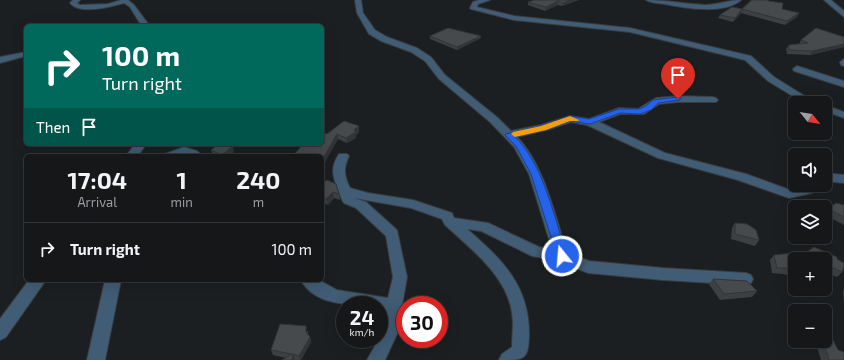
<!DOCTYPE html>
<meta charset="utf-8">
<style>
:root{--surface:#151719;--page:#222426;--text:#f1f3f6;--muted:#9d9fa2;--line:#343638}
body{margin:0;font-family:"Exo 2",sans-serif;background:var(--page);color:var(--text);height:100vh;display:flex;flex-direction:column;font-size:15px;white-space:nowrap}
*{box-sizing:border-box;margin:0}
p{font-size:13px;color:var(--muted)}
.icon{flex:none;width:22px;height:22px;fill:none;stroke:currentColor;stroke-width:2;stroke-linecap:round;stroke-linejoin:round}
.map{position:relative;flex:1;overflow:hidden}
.panel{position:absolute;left:24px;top:154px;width:300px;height:128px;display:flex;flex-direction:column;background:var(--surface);border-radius:6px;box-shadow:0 4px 16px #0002,0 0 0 1px var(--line)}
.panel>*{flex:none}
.banner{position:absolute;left:24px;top:24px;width:300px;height:122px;border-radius:6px;box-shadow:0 4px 16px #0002,0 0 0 1px var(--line);background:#00695c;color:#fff;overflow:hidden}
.needle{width:26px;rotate:120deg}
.tools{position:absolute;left:788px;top:96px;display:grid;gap:8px}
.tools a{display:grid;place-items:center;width:44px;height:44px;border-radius:6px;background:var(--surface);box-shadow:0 4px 16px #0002,0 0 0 1px var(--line);font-size:20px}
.speed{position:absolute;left:336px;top:296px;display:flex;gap:8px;font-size:20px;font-weight:700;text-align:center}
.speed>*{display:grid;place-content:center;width:52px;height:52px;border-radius:50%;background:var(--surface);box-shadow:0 4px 16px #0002,0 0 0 1px var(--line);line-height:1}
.speed small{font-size:10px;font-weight:400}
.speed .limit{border:6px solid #d22;background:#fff;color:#111}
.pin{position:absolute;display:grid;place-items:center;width:34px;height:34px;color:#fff;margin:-41px -17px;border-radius:50% 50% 50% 0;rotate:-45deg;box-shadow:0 0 4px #0007}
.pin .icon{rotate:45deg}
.me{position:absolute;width:44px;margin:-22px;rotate:343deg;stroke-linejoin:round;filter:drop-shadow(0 0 3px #0008)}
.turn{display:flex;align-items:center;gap:14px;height:84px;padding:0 12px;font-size:18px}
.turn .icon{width:52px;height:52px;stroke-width:2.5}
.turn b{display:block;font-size:28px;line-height:34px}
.then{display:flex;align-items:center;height:38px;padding:0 12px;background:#0003;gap:8px;font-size:15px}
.eta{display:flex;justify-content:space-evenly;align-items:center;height:68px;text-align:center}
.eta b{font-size:24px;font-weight:700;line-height:28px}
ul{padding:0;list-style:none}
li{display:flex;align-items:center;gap:12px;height:52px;padding:0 12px;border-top:1px solid var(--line)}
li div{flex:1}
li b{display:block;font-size:15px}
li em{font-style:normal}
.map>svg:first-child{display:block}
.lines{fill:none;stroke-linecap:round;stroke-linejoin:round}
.street-casing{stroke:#393c3e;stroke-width:2}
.street{fill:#415c75;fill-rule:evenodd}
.wall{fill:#3d4042}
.shaded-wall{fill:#323436}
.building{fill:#474a4d;stroke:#323436}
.route{fill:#2563eb;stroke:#184099}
.slow{fill:#f59e0b}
</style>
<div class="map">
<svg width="844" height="360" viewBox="0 0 844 360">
<rect width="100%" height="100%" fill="#1c1f21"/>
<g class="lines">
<defs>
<path id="street" d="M73,0H80L77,3L80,5L108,4L121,0H128L134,5L149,25L140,26L141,25L130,7L124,3C110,7 80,15 70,3Z
M355,0H361L363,13L375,30L387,37L417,48L431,57L445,75L498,118L511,131L541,125L570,116L589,119L619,108L638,109L656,98L678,96L713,97L716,98L718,100L716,102H678L659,104L644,114H620L599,122L665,153L746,174L790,190L806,185H820L812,193L789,198L738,180L658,158L587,125L571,122L547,130L517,137C544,164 555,216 567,252L589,261L663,268L746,273L751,275L753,279L751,283L746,285L663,280L588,273L559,261L532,256L481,231L467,229C502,259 530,286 529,336C528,360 525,360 499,360L502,354L512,347C512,336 514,324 512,313C507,276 471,249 445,225L442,219L411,208L354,198L366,202L397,230L407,277L397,334L385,360H367L379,339L385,312L379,311V305C354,305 315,307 301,280H319L337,290L388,298L393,277L386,236L356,208L344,203L342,200C336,182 327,172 339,154H347L349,156C343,168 344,176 350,188L368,193L413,200L452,213L454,218L488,223L539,247L552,249L529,174L514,147L490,122L439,79L425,61L411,52L381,41L369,34L357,13Z
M479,0H490L478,4L477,7L514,16L630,28L751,56L774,77L816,103H804L768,81L745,60L630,32L514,20L471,9L470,8L473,2Z
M646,0C666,0 685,4 705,5C717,5 729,0 741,0C724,15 685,8 664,4C658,3 650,3 646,0Z
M824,0H831L844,11V17Z
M26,52V56L0,63V57Z
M844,59V66L841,65L840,62Z
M797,66L844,81V87L794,71L793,69Z
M825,105L844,112V118L825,111Z
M135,144H146L138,156H126Z
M184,147L197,151L199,153L198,156H186L187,155L184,154L179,156H163L165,154Z
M825,173L844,175V183L825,181Z
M29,280H46L6,337L0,340V319Z
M105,280H121L105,360H87Z"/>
</defs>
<!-- street casing -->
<use href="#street" class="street-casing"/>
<!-- street -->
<use href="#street" class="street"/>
</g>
<!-- wall -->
<path class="wall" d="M535,0H579L562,6L558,5L545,11L528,5V2Z
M751,0H768V1L782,9L799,13L797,17L785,25L741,13L733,22L718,18L720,15L742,9Z
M430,36H481V38L457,50L430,39Z
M844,37V47L810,55L787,54L786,49L789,45L799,44L801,40Z
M793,106H795V114L790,112Z
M825,113L831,122L827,128L825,126Z
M359,132L356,135V138L347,143L338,139L322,167V156L327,134Z
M211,150L234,152L229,156H213Z
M322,182L339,194L340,200L334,198L328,205L322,202Z
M844,205V225L825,215V213L828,209Z
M735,223L759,240L755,246L731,239L732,228Z
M804,254L837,259L842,272L837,277L825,272V259H799Z
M774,255L795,259V277L783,274L772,273L770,260Z
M713,279L757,291L752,297L720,300L709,284Z
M844,289V304L843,291Z
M308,331V334L310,337L311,342L301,360H282L286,358L273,355L271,350Z
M819,341H825L838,350L844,360H821L816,344Z"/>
<!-- shaded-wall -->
<path class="shaded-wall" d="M571,0H579L562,6L563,3Z
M558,1V5L545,11L546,7Z
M742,9L741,13L733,22L735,18Z
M799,13L797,17L785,25L787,21Z
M481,36V38L457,50V47Z
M844,44V47L810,55L812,51Z
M359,126V132L356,135V138L347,143L346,138Z
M337,134L338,139L322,167V160Z
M233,146L234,152L229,156H223L222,155Z
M333,192L334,198L328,205L326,199Z
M310,337L311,342L301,360H300L299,356Z
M293,354L295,360H292Z"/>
<!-- building -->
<path class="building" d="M535,0H571L563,3L558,1L546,7L528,2Z
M752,0H768V1L783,3L782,9L799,13L787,21L742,9L735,18L720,15L732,7L742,9Z
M448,28L481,36L457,47L430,36Z
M816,28L844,37V44L812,51L789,50V45L808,43L801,40Z
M825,113L833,119L831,122L825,120Z
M344,121L359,126L354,130L356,132L346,138L337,134L322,160V156H293L303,144H322V132L327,134Z
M219,144H227L233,146L222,155L211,150Z
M327,180L336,184L339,194L333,192L326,199L322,197V182H324Z
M836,203L844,205V217L828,209Z
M735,223L747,224L756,230L759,240L735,234Z
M814,247L837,257V259L844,263V266L842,272L825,264V259H815L804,254Z
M793,253L795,259V270L788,268H777L774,255Z
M713,279L747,281L757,291L724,294Z
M280,324L306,326V332L310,337L299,356L293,354L292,360H282L292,354L271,350Z
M825,339L833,340L838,350L844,352V360H829L823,341H825Z"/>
<!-- route -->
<path class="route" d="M678,97H680V100L658,103L651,110L640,114L620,113L590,124L570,121L546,130L515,137C543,163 555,220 567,256L565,259L562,260L558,259L531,174L516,146L505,135L506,134L541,126L570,116L589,119L619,109H639L646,106L653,100Z"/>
<!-- slow -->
<path class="slow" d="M570,116L579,120L578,121H570L546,130L515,137L511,134L513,132L541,126Z"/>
</svg>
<div class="tools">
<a><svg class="needle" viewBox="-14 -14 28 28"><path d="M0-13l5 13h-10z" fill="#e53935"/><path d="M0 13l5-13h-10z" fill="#9d9fa2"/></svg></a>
<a><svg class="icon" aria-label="sound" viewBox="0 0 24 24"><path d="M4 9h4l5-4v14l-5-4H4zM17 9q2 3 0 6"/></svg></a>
<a><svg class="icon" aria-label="layers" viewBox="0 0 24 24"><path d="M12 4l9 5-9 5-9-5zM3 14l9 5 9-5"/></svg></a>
<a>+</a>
<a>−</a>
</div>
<div class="speed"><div>24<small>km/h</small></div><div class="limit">30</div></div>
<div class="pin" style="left:678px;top:99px;background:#d93025"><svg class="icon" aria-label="arrive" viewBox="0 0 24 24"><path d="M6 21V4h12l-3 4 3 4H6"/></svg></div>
<svg class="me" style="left:562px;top:256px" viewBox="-20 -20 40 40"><circle r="17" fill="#2563eb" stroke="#fff" stroke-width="3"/><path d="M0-11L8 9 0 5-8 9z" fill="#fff"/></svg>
<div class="banner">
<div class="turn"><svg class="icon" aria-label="right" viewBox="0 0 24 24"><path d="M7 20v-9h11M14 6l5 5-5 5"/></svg><div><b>100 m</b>Turn right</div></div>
<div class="then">Then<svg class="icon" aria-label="arrive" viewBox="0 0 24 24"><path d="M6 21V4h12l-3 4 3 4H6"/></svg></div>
</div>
<section class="panel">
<div class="eta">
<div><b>17:04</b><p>Arrival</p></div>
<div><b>1</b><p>min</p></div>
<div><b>240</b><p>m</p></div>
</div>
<ul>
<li><svg class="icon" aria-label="right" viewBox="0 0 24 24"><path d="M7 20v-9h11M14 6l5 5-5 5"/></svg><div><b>Turn right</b></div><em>100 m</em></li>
</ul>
</section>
</div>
